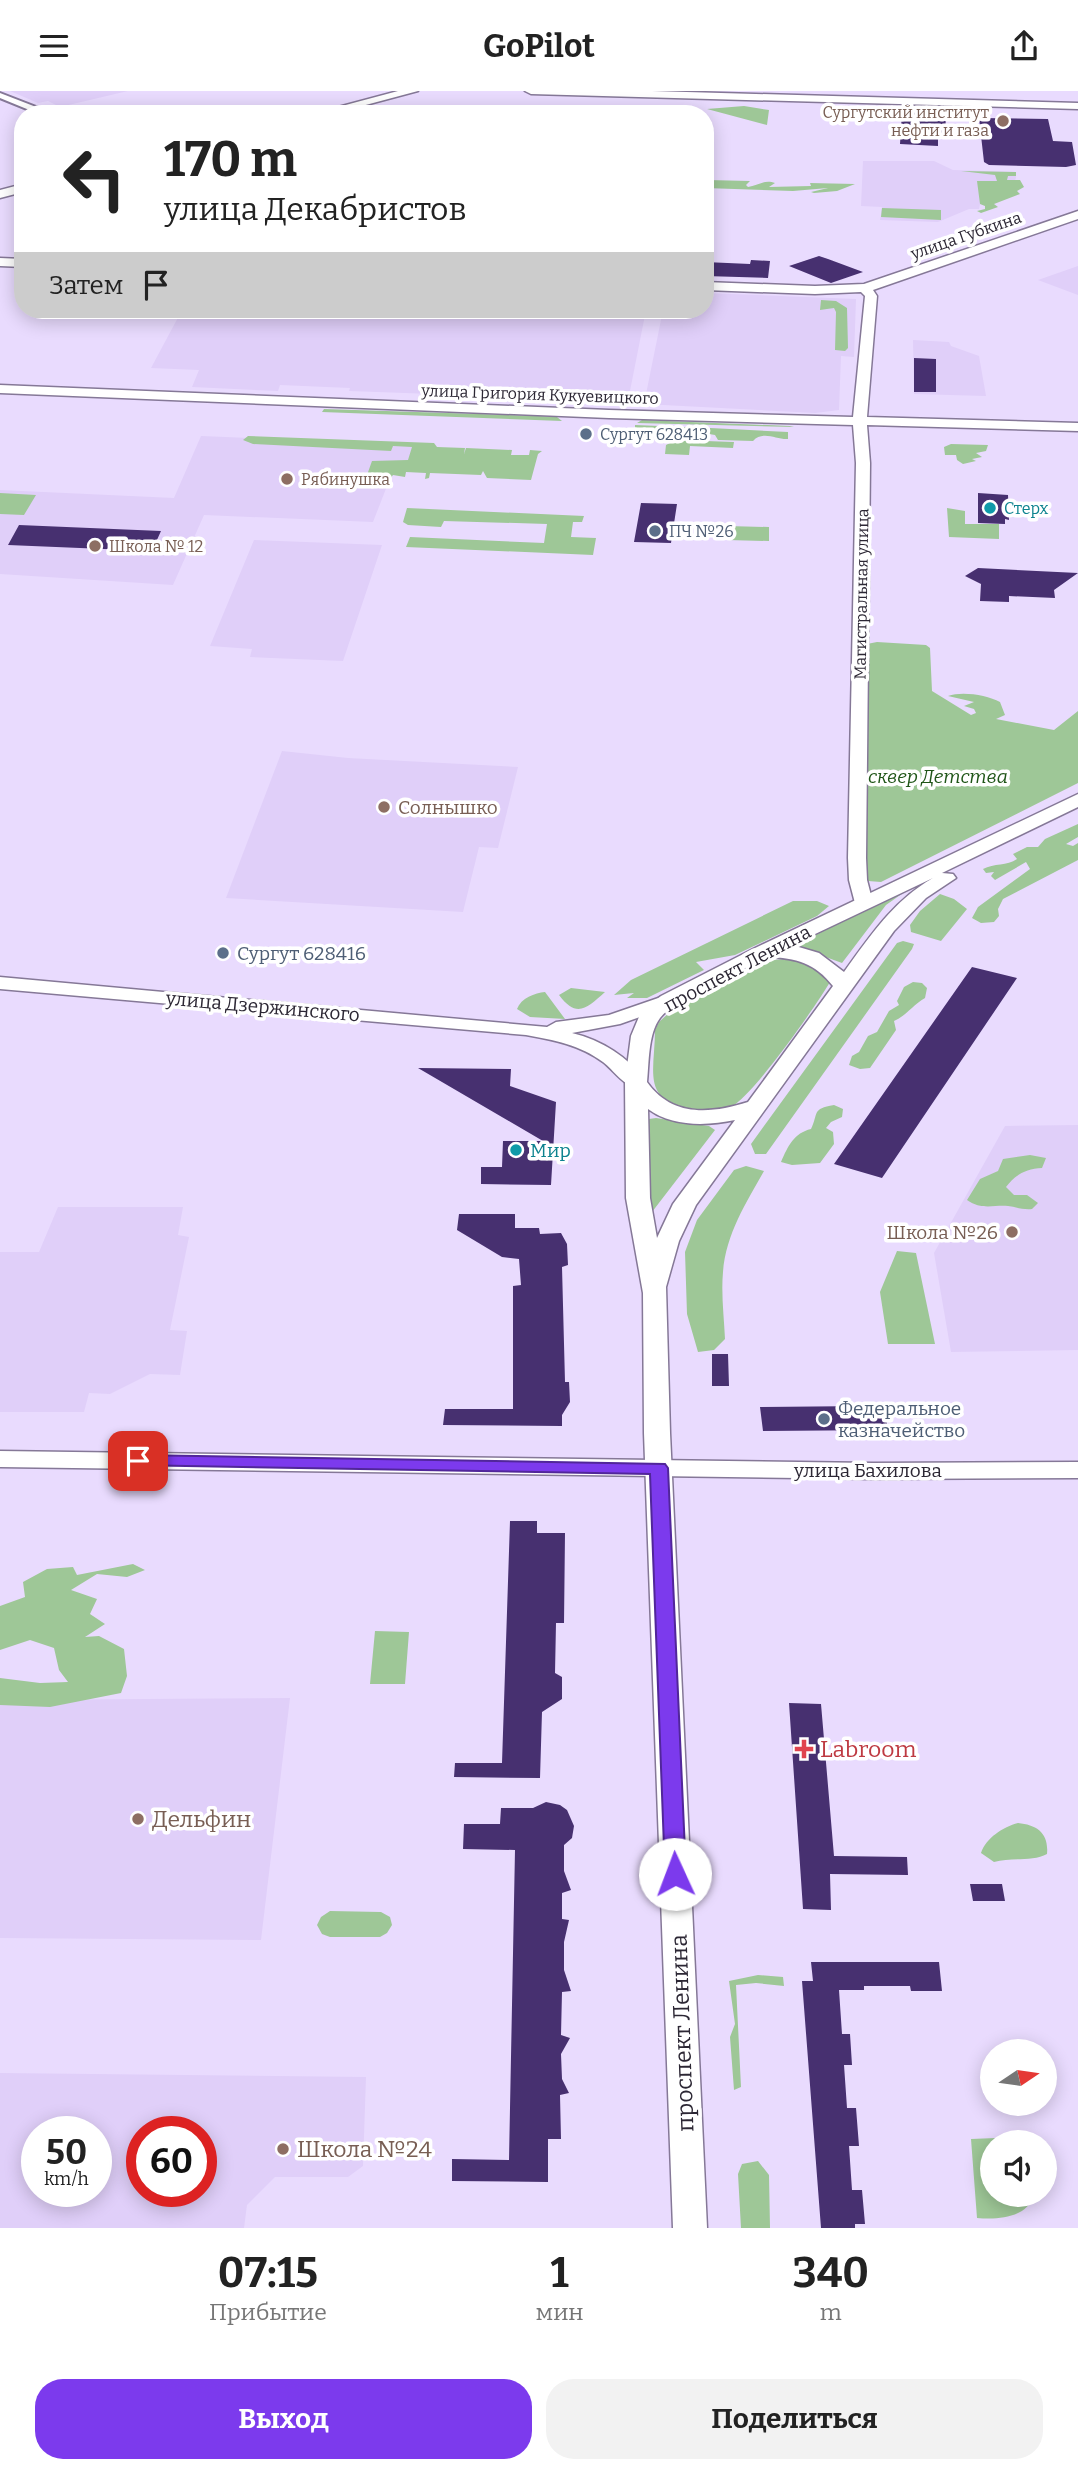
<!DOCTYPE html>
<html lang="ru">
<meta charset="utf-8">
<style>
:root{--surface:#fff;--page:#f2f2f2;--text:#222;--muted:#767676;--accent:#7c3aed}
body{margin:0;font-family:Bitter,serif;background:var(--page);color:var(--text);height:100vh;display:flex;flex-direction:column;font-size:26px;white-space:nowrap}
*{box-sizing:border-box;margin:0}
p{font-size:23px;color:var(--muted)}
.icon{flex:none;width:38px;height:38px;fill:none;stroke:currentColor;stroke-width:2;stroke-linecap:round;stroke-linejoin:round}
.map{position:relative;height:2137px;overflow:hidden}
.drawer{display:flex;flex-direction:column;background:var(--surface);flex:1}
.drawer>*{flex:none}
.hud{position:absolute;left:14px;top:14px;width:700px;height:214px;border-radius:28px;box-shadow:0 4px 18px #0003;background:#fff;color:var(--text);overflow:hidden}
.needle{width:46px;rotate:77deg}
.fabs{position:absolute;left:980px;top:1948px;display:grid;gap:14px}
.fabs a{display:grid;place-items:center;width:77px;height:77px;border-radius:50%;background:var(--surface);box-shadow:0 4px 18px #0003;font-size:35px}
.speed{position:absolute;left:21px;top:2025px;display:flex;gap:14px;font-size:35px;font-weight:700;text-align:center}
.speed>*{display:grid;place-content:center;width:91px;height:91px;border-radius:50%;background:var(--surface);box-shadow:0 4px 18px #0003;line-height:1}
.speed small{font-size:18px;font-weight:400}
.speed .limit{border:10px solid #d22;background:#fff;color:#111}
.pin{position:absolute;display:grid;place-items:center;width:60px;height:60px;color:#fff;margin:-30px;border-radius:14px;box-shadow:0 4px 10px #0006}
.me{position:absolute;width:77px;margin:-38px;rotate:358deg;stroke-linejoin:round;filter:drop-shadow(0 0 5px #0008)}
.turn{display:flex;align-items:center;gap:24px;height:147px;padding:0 35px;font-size:32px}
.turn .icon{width:91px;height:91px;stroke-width:2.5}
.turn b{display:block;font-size:49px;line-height:60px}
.then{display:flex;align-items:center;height:66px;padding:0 35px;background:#0003;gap:14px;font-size:26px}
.eta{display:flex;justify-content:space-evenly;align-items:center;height:119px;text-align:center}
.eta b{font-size:42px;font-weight:700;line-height:49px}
.action{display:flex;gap:14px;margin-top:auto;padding:14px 35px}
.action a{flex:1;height:80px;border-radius:28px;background:var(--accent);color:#fff;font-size:28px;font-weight:700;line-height:80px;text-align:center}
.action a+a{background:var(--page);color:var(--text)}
header{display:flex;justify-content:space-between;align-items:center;height:91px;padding:0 35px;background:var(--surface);font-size:32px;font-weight:700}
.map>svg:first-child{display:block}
.built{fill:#e0cff9;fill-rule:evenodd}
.green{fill:#9ec797}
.building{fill:#473070}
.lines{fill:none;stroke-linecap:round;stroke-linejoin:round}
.street-casing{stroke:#857897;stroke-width:4}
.secondary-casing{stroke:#857897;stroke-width:3}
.primary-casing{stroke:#857897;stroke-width:3}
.street{fill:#fff;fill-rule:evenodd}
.secondary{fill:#fff;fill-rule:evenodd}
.primary{fill:#fff;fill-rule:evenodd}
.route{fill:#7c3aed;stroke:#51269a;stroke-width:2}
.education-dot{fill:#8d6e63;stroke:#fff;stroke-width:2.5}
.service-dot{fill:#5c6f8a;stroke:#fff;stroke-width:2.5}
.culture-dot{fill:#0f9aa8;stroke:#fff;stroke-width:2.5}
.health-dot{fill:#e0444e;stroke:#fff;stroke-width:2.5}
.labels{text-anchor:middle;stroke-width:7;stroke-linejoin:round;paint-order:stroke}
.far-education-label{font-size:16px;fill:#785e54;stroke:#fff;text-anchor:start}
.far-street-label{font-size:16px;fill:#2c2734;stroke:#fff}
.far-service-label{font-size:16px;fill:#4e5e75;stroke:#fff;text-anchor:start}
.far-culture-label{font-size:16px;fill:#0d838f;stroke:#fff;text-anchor:start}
.park-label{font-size:19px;font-style:italic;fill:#1f5517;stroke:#fff}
.education-label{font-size:19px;fill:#785e54;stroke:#fff;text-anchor:start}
.service-label{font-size:19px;fill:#4e5e75;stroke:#fff;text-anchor:start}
.street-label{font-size:19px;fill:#2c2734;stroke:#fff}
.culture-label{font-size:19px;fill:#0d838f;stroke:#fff;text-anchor:start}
.near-health-label{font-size:23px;fill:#be3a42;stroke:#fff;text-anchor:start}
.near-education-label{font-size:23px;fill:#785e54;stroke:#fff;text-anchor:start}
.near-street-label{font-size:23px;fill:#2c2734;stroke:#fff}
</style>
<header><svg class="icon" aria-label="menu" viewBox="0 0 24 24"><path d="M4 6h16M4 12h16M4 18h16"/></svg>GoPilot<svg class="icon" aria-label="share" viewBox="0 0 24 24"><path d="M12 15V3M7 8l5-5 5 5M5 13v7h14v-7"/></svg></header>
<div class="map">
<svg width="1078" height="2137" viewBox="0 0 1078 2137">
<rect width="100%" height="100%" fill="#e9dbfe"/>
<!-- built -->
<path class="built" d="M10,0H128L60,16L48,10L38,12Z
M863,70H934L953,79L1016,81V87L1009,102L980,113L979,118H969L938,131L880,129L882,116L861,115Z
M1078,175V204L1038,189Z
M705,202L856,208L854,266L841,265L839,319L815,322L644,313L663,219H705Z
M182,219H646L628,310L349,300L350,297L280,294L278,300L192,296L199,279L151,277Z
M913,249L949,251L951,255L979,265L986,305L914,303Z
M201,345L415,354L410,372H396L373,431L204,424L173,494L0,483V399L174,407Z
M254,449L382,454L343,570L250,566L252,558L210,555Z
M282,660L348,667L518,676L498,757L479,756L463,821L226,807Z
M1078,1034V1259L951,1261L934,1162L1005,1035Z
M58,1116H183L178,1144L189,1146L170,1239L187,1240L180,1284L150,1283L110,1303L89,1302L84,1321H0V1161H39Z
M290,1607L261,1849L0,1847V1609Z
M0,1982L366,1986L363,2075L348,2086H275L247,2114L244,2137H0ZM37,2040H96V2100H37ZM142,2040H201V2100H142Z"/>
<!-- green -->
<path class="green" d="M744,15L769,19L767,34L707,18Z
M961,80L1016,81V85H1008L1007,89H1020L1024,96L1017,100L1020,103L994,113L998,116L981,122L977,120L985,118V115L980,113L977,90H997L995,84Z
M707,89L750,90L746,94L748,96C758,95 764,88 775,92L769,96L811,95L810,92L855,93L837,100L814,102L811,101L828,97L793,100L705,97Z
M882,117L941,119V129L881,126Z
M821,209L836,210L847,217L848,257L845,260L835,259L836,221L834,217L820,219Z
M324,318L539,325L557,326L562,330L322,321Z
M642,329L790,335L794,336L637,332Z
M635,334L707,337L706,343L692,348L677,347L668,342H653L635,337Z
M710,337L788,341V348C777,349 763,339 753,350L718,349L715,344L709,343Z
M248,345L434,352L437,356L465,357L464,363L466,357L512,359L511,364H529L530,359L542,360L538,363L531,389L487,387L483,380L481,384L430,382L429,387L425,388L426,382L406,381L405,386L393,384L390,388L367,384L372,370L408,369L412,356L393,355L391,360L253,353L243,349Z
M676,349L734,351L733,357L690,355L689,364L665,363L666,354Z
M951,353L988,354L986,360L976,362L982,366L972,368L976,370L963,373L957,369L956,364H945L944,356Z
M0,402L36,404L24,424L0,423Z
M407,417L584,425L582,431H573L571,446L596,447L593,464L406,456L410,446L544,452L547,433L444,430L441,436L408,434L403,431Z
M947,417L965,420V433H999V448L949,446Z
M727,435L769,436V450L727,449Z
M877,551L926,554L930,557L932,600L971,624L976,622L974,618L964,615L974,611L948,605C962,600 987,604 1000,611L1005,624L996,628L1054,639L1078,620V692L881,791L868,790L865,787L867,553Z
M1078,733V746L1066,753L1073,755L1078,752V769L1003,808L998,818L999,825L994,831L981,832L972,827L978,816L1030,778L1026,771L995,789L991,785L994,781L986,782L983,778C994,772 1007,775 1017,768L1013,763L1027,756H1038L1045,748Z
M913,795L886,814L842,872L801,857L799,852Z
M940,803L954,808L967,818L941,850L911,841L910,834L920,820Z
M793,810H817L829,815L817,825L735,864L696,871L704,879L647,907H627L634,902L614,904L631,889Z
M903,850L914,853L912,858L766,1063H755L751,1053L897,852Z
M784,868C800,870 822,875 830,891C816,915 753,1005 731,1016C718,1022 703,1021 689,1018C641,1009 655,979 655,939L659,931L670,921L773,869Z
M913,891L922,892L927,897L925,907C913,914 907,924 894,930L896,939L870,977L860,978L849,974L852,965L859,961L868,945L877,941L889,920L899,914L897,910L904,896Z
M571,897L605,901C587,917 577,928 559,904Z
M545,901L565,928L530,926L517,918C521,907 535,902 545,901Z
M834,1014L843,1018L842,1026L831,1031L826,1037L833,1041L834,1053L820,1072L792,1074L781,1071C788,1055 794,1042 811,1038C819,1022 811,1018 834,1014Z
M656,1027L709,1035L715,1039L652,1121H648L649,1028Z
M1030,1064L1046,1067L1042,1077C1026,1078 1016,1083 1006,1096L1014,1104H1027L1038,1112L1032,1118C1023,1119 1016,1116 1008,1115C992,1114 981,1119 967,1109L980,1088L998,1080L1003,1068Z
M746,1075L764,1080C746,1112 726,1143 723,1181C721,1203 724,1226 725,1248L714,1259L698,1261L687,1223L685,1161L697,1129L734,1079Z
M897,1160L916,1162L935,1253H888L880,1201Z
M133,1473L145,1479L127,1486L97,1483L71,1499L97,1508L90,1523L105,1533L85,1546L99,1545L124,1558L127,1585L121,1602L50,1616L0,1614V1587L40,1592L68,1591L59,1579L54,1557L30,1549L0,1559V1515L25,1506L23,1491L47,1478L73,1476L77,1484Z
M375,1540L409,1541L405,1593H370Z
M1018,1732C1037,1734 1049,1742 1047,1763C1033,1771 1011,1766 994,1771L981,1762C986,1747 1003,1736 1018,1732Z
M330,1820L381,1821L390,1826L392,1834L387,1842L380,1846H330L322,1843L317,1834L321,1826Z
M758,1884L783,1886L784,1895L756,1892L736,1894L741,1996L734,1999L730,1946L735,1933L729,1890Z
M996,2047L1008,2051H992V2104H1034C1027,2127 998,2129 977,2127L971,2048Z
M758,2070L769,2084L770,2137H741L738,2083L742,2073Z"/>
<!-- building -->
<path class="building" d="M902,21L946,23L945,47H938V55L900,53Z
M979,27L1048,28L1053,50L1072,51L1076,74L1066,76L989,74L984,71Z
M819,165L828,168L863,181L831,192L789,175Z
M751,169L770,170L768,187L705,185V171L750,173Z
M914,267L936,268V301H914Z
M978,402L1008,404L1009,429L1005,428V433L978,432Z
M641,412L677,413L671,452L634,451Z
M19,434L161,440L152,460L8,454Z
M978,477L1078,482L1054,499L1055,507L1009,505V511L980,510L981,493L965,485Z
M972,876L1017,887L882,1087L834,1073Z
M418,977L511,978L510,995L556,1011L551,1094L481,1093V1076H502L503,1050H543Z
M459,1123H515V1137H539L540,1143L561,1142L567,1153L568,1174L562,1176L565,1291H569L570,1311L562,1324V1335L443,1334L445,1318H513V1195L521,1194L519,1168L502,1166L457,1139Z
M712,1263H728L729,1295H712Z
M866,1315H884L888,1339L763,1340L760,1316Z
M510,1430H537V1442H565L564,1532H556L555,1582L562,1586V1608L542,1621L540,1687L454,1686L455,1672H502Z
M789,1612L821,1613L834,1765L907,1766L908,1784L830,1783L831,1819L803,1818Z
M546,1711L560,1714L567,1719L574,1735L572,1747L564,1754V1780L571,1799L562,1802V1828L569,1829L564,1851V1879L571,1900L562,1901L561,1944L570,1947L561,1963L562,1988L569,2002L560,2004L561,2048H548V2091L452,2090V2068L509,2069L515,1759L463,1758L464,1733H500L501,1717H533Z
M970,1793H1002L1005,1810H973Z
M811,1871H939L942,1900H911L910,1895H864V1899H839L842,1943H850L852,1974H844L847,2017H856L859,2055H849L852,2099H862L865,2133H855V2137H821L802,1890H813Z"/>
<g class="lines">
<defs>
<path id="street" d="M0,2L49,21L50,23H39L0,7Z"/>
<path id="secondary" d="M398,0H418L332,23H312Z
M525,0H652L1078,12V18L531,3Z
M23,93V101L0,107V99Z
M1078,120V128L873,199L877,205L867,326L1078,332V340L867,334L870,372L866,767L867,789L873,812L864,818L855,812L849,789L848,767L856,372L853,334L609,327L0,302V294L609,319L853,326L865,205L861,201L815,203L705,199V191L815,195L864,193Z
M0,167L23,168V176L0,175Z
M0,886L547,936L556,931L609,924L667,904L677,910L674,914L620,933L572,942C601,949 629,966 646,991L643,995C626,1000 616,981 603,971C580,954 554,949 526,944L0,898Z
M0,1360L873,1372L1078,1371V1387L873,1388L0,1376Z"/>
<path id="primary" d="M1078,703V716L942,782L953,783L956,787L926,807L894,840L696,1114L679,1150L666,1196L670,1342L707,2137H673L644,1342L643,1202L626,1107L625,991L631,945L641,921L661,905L755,857ZM933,787C894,809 870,845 844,881L819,862L792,854ZM768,866C796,867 815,872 833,895L748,1011C710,1023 672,1026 647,991C649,972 648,943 660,927C678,905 741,880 768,866ZM648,1018C672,1036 707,1035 735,1029L673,1113L657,1147L650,1107Z"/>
</defs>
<!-- street casing -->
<use href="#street" class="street-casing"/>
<!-- secondary casing -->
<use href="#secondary" class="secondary-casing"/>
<!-- primary casing -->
<use href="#primary" class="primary-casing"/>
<!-- street -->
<use href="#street" class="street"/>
<!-- secondary -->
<use href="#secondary" class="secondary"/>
<!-- primary -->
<use href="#primary" class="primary"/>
</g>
<!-- route -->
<path class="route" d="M138,1364L665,1373L668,1377L686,1783L683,1789L675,1791L668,1789L665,1783L650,1383L131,1374L129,1370Z"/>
<!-- markers -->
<g class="education-dot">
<circle cx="1003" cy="30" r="7"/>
<circle cx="287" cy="388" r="7"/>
<circle cx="95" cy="455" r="7"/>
<circle cx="384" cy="716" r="7"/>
<circle cx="1012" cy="1141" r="7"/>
<circle cx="138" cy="1728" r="7"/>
<circle cx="283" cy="2058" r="7"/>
</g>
<g class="service-dot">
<circle cx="586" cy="343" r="7"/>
<circle cx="655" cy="440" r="7"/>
<circle cx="223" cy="862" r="7"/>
<circle cx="824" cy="1328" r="7"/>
</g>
<g class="culture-dot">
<circle cx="990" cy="417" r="7"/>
<circle cx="516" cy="1059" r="7"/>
</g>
<path class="health-dot" d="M800.5 1647.5h7v7h7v7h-7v7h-7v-7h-7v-7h7z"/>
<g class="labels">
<!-- far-education labels -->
<g class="far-education-label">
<text x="989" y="27" text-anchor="end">Сургутский институт<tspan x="989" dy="18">нефти и газа</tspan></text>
<text x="301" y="394">Рябинушка</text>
<text x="109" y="461">Школа № 12</text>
</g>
<!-- far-street labels -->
<g class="far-street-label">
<text transform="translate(966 144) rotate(-19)" y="6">улица Губкина</text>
<text transform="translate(540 303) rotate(2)" y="6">улица Григория Кукуевицкого</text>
<text transform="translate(861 503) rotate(-89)" y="6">Магистральная улица</text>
</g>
<!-- far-service labels -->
<g class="far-service-label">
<text x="600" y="349">Сургут 628413</text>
<text x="669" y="446">ПЧ №26</text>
</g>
<!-- far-culture labels -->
<g class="far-culture-label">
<text x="1004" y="423">Стерх</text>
</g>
<!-- park labels -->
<g class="park-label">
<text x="938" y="692">сквер Детства</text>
</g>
<!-- education labels -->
<g class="education-label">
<text x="398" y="723">Солнышко</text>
<text x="998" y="1148" text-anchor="end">Школа №26</text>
</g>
<!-- service labels -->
<g class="service-label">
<text x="237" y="869">Сургут 628416</text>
<text x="838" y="1324">Федеральное<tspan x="838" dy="22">казначейство</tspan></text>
</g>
<!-- street labels -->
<g class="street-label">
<text transform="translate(737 877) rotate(-28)" y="7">проспект Ленина</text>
<text transform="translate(263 915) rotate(5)" y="7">улица Дзержинского</text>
<text x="868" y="1386">улица Бахилова</text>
</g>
<!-- culture labels -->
<g class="culture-label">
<text x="530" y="1066">Мир</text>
</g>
<!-- near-health labels -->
<g class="near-health-label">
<text x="820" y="1666">Labroom</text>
</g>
<!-- near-education labels -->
<g class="near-education-label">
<text x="152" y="1736">Дельфин</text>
<text x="297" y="2066">Школа №24</text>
</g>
<!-- near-street labels -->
<g class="near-street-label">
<text transform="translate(682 1942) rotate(-92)" y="8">проспект Ленина</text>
</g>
</g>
</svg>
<div class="fabs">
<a><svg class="needle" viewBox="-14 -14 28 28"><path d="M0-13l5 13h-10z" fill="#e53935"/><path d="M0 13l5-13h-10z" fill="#767676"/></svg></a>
<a><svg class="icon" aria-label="sound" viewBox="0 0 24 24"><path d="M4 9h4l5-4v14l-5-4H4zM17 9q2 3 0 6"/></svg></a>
</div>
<div class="speed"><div>50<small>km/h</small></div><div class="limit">60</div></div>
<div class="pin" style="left:138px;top:1370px;background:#d93025"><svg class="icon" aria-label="arrive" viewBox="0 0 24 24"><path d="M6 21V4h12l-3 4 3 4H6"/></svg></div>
<svg class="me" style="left:675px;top:1783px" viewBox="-20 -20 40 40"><circle r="19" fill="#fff"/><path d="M0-13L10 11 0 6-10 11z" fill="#7c3aed"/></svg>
<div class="hud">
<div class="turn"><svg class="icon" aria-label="left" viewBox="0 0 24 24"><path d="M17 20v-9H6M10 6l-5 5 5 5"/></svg><div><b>170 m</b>улица Декабристов</div></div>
<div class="then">Затем<svg class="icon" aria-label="arrive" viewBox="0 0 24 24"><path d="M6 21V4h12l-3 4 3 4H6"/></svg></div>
</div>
</div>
<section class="drawer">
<div class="eta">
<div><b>07:15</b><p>Прибытие</p></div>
<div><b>1</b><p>мин</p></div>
<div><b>340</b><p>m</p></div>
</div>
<div class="action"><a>Выход</a><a>Поделиться</a></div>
</section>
